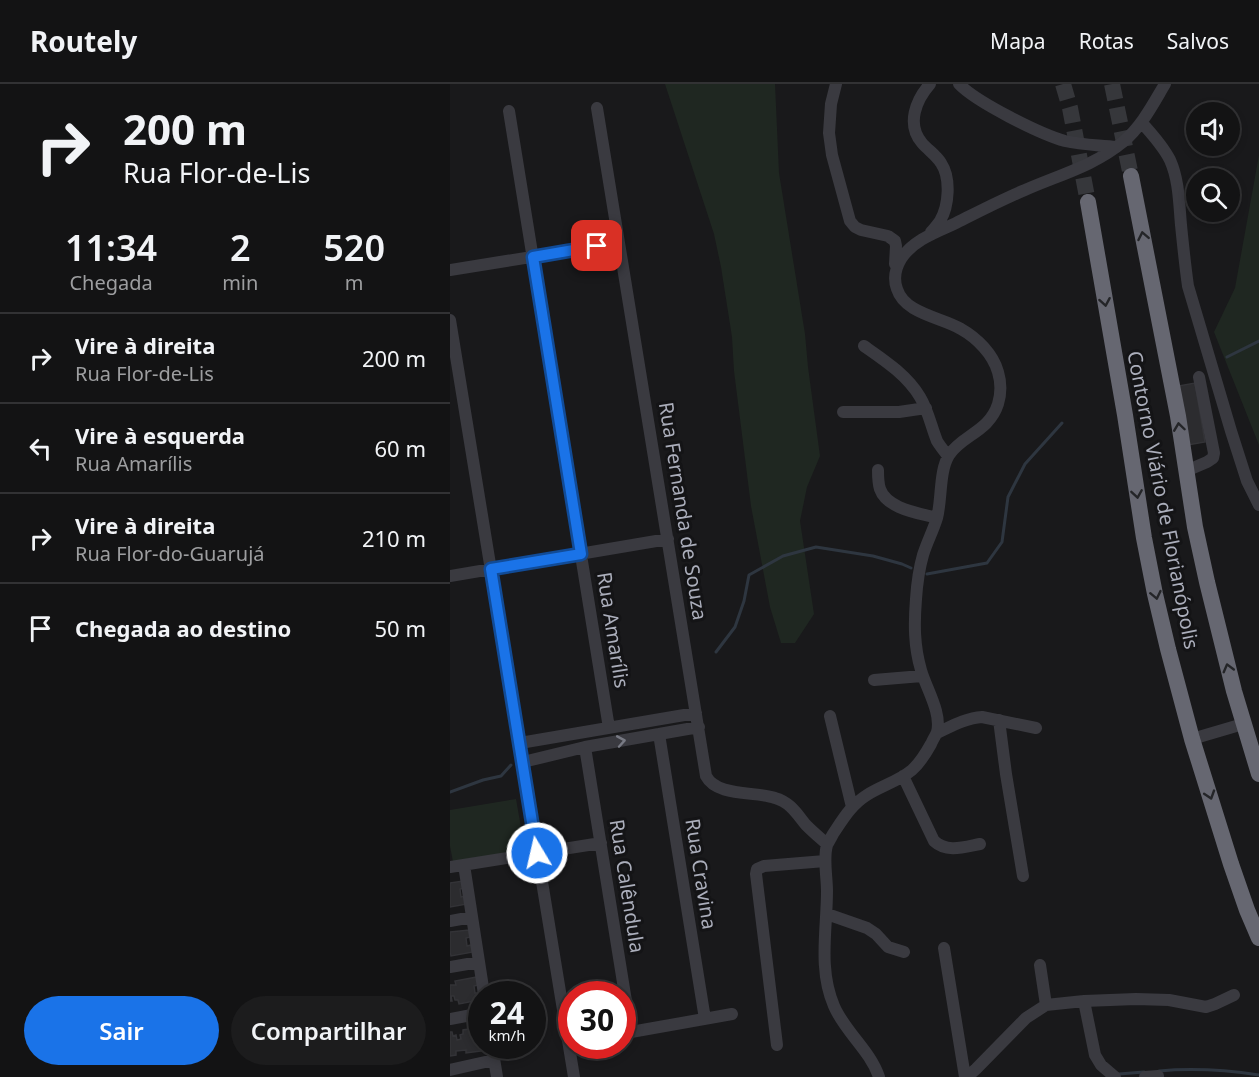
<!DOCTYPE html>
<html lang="pt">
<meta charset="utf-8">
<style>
:root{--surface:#131314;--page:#1c1c1d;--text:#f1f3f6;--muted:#9d9ea0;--line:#323234;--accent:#1a73e8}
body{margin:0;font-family:"Noto Sans",sans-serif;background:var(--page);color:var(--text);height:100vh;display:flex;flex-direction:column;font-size:22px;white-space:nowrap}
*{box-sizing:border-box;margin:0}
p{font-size:20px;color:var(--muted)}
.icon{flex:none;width:33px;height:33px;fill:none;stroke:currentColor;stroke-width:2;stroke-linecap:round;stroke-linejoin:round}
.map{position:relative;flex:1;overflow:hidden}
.panel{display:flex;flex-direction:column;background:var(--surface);width:450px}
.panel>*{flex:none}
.hud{background:#131314;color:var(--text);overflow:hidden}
.fabs{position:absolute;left:736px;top:18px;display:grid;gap:12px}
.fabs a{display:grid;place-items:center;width:54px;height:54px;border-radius:50%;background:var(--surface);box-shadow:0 3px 9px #0003,0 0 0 2px var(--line);font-size:30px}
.speed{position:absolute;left:18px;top:897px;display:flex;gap:12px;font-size:30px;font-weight:700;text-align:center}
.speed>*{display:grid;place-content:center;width:78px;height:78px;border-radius:50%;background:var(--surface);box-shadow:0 3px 9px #0003,0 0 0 2px var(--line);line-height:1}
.speed small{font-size:15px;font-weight:400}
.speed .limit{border:9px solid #d22;background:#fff;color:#111}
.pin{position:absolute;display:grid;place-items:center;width:51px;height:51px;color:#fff;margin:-26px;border-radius:12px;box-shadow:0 3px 9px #0006}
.me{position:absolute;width:66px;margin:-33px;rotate:351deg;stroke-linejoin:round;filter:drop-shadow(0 0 4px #0008)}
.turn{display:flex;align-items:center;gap:21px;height:126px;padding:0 24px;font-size:27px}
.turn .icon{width:78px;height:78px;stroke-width:2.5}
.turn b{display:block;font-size:42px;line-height:51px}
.eta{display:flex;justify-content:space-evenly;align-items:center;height:102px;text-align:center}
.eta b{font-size:36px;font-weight:600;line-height:42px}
.cta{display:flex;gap:12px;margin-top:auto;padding:12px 24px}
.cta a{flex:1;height:69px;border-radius:36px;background:var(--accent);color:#fff;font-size:24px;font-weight:600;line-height:69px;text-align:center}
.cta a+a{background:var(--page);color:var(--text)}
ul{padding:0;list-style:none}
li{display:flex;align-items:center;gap:18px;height:90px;padding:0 24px;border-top:2px solid var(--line)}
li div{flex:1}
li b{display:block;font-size:22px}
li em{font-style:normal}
header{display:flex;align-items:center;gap:36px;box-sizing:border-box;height:84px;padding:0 30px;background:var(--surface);border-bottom:2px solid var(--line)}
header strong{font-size:28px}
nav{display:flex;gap:33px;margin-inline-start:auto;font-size:21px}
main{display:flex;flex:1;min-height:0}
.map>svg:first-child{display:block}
.green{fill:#1f2721}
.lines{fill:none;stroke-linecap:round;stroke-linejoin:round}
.stream{stroke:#2e3640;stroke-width:3}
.building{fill:#2c2c2f;stroke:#333337;stroke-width:1.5}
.highway-tunnel{stroke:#36373b;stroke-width:16;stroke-dasharray:16 8;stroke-linecap:butt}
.minor{stroke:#3a3a40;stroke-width:12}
.highway{stroke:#666771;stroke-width:16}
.oneway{stroke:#242528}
.oneway2{stroke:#787a84}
.route-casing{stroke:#114b97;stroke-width:15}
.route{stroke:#1a73e8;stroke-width:10}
.labels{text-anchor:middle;stroke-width:6;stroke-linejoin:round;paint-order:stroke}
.street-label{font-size:20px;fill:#abaebb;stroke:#141416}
</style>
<header>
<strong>Routely</strong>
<nav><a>Mapa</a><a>Rotas</a><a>Salvos</a></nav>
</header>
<main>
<section class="panel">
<div class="hud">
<div class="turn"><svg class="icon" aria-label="right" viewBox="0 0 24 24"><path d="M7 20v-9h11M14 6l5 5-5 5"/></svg><div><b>200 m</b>Rua Flor-de-Lis</div></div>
</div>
<div class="eta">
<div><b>11:34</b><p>Chegada</p></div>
<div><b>2</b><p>min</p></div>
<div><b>520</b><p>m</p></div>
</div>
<ul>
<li><svg class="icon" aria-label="right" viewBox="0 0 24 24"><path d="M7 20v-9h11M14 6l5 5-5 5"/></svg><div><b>Vire à direita</b><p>Rua Flor-de-Lis</p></div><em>200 m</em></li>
<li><svg class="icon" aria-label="left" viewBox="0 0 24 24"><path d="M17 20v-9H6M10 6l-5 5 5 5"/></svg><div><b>Vire à esquerda</b><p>Rua Amarílis</p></div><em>60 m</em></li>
<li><svg class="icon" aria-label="right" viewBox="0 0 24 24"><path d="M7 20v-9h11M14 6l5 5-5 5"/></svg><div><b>Vire à direita</b><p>Rua Flor-do-Guarujá</p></div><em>210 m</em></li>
<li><svg class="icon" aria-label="arrive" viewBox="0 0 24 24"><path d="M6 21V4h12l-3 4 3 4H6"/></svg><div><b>Chegada ao destino</b></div><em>50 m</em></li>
</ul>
<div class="cta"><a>Sair</a><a>Compartilhar</a></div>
</section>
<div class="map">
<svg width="809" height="993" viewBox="0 0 809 993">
<rect width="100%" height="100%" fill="#19191b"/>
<!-- green -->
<path class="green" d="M215,0H325L329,89L355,250L358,283L370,372L357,403L350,437L364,530L345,559H331L320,523L301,422L284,287L282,253L271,183L264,150Z
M809,71V361L764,248L785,204Z
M66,715L75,766L3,778L0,762V726Z"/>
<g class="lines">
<!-- stream -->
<path class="stream" d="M777,273L809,257
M477,490L537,479L552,458L558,413L575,380L612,339
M266,568L285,543L294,517L299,491L333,472L366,463L423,472L452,480L461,484
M0,708L33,696L51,692L61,681
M709,987C743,984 776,986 809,991
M669,990L694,988"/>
</g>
<!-- building -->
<path class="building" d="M745,299L755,358L738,361L728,302Z
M13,797L14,804L10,805L11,813L15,812L17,820L0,823V799Z
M19,846L20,853L16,854L17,862L21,861L23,868L1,872L0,868V848Z
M27,893L28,901L24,902L25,909H29L30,916L9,920L8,916H5L4,912H1L2,917H0V901H6L5,897Z
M32,943V962H37L38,966L16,969V966L6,967V971L0,972V948H2L3,952L6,951L7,956L11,955L10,951L13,950V946Z"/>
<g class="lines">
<!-- highway-tunnel -->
<path class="highway-tunnel" d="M613,0L620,24L638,118
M662,0L681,92"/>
<!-- minor -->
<path class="minor" d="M386,0L381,20L379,49L382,71L400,137L405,143L411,146L438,152L445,157L446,162L445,180
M480,0C466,16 456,40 472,59C478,66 486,71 491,79C501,94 499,122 490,137C487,141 484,145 481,148
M509,0C526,18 590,50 615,57C632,61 649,61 666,63
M147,24L256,692C267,713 305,707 325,714C340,718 347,730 356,741C363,748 370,754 377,760
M59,27L159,644
M692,39C702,50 713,62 720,76C729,96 729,119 731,141C733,161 735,181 738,202L781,347L797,397L809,421
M0,186L169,159
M0,236L124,993
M414,262C434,276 457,291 470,313C478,326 481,342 487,357C490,362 494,367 498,372
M393,328H449L476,324
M428,386C428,392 428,399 430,405C437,425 469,429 487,434
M736,387L757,378L763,374L764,369L749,293
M0,492L218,455
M424,596L472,592
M380,632L402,723
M549,636L556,690L573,792
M487,649C502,642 516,634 532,633L586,644
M209,650L255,935
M742,655L793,640
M70,659L246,629
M135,663L181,948L282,930
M73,678L135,663L249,643
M453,692L484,757C497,769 514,763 530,760
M14,781L34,910
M0,783L151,759
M377,830L417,844L426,850L438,863L454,868
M0,837L22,833
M494,864L515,993
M590,881L596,921
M0,883L29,878
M634,917L645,971L651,981L665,993
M0,935L32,929
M327,961L306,790L307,785L314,782L375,777
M42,962L47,993
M0,986L44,976
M429,993C420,966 395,948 384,922C368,885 377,845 377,807C377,792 373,775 377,761C378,759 382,752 383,750C393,735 401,721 417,711C431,702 449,697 462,686C470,679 476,669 481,660C481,659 487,649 487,648C492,629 476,604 471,586C464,562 464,540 466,515C467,500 469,485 473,471C477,458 483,447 487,434C492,415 489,387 499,371C512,351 539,348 548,320C551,310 551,298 548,288C543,270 527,254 511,245C491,233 455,230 447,205C443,194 445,185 451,175C462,157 486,148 504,140C528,128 551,116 575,106C609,91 644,82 673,58C692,42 703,20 715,0
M517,993L526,985L576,934L596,921L634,917L686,915L719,916L756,923L765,920L784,911
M695,993L708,992"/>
<!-- highway -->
<path class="highway" d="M681,92L728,332L745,443L757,498L784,607L809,690
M638,118L675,331L694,454L705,510L718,565L742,655L781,780L797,826L809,854"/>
</g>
<!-- one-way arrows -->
<defs><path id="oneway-chevron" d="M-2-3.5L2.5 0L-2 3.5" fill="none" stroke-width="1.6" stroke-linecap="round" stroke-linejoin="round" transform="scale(1.5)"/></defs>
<g class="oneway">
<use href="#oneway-chevron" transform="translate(693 152) rotate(-101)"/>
<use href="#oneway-chevron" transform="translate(655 218) rotate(80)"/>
<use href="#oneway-chevron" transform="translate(729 343) rotate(-98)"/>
<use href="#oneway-chevron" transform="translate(687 410) rotate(81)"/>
<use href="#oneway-chevron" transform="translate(706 511) rotate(78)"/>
<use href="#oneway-chevron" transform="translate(778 584) rotate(-105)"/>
<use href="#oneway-chevron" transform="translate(760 711) rotate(72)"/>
</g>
<use class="oneway2" href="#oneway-chevron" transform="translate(171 657) rotate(-10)"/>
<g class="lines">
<defs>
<path id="route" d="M87,769L41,485L131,470L83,173L147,162"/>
</defs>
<!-- route casing -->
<use href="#route" class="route-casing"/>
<!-- route -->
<use href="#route" class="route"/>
</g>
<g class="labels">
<!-- street labels -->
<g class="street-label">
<text transform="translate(713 416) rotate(79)" y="7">Contorno Viário de Florianópolis</text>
<text transform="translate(233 427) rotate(81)" y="7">Rua Fernanda de Souza</text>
<text transform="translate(163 546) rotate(81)" y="7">Rua Amarílis</text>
<text transform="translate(251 790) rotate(81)" y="7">Rua Cravina</text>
<text transform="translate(177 802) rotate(81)" y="7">Rua Calêndula</text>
</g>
</g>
</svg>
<div class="fabs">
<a><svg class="icon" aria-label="sound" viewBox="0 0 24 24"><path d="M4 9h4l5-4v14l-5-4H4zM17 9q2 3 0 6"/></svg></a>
<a><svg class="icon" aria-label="search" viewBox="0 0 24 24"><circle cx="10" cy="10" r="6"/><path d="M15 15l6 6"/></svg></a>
</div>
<div class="speed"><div>24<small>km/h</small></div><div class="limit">30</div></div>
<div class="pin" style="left:147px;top:162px;background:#d93025"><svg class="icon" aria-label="arrive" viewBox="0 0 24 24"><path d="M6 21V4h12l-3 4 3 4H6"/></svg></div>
<svg class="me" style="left:87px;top:769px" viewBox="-20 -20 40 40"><circle r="17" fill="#1a73e8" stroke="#fff" stroke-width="3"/><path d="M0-11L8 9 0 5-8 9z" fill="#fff"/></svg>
</div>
</main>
